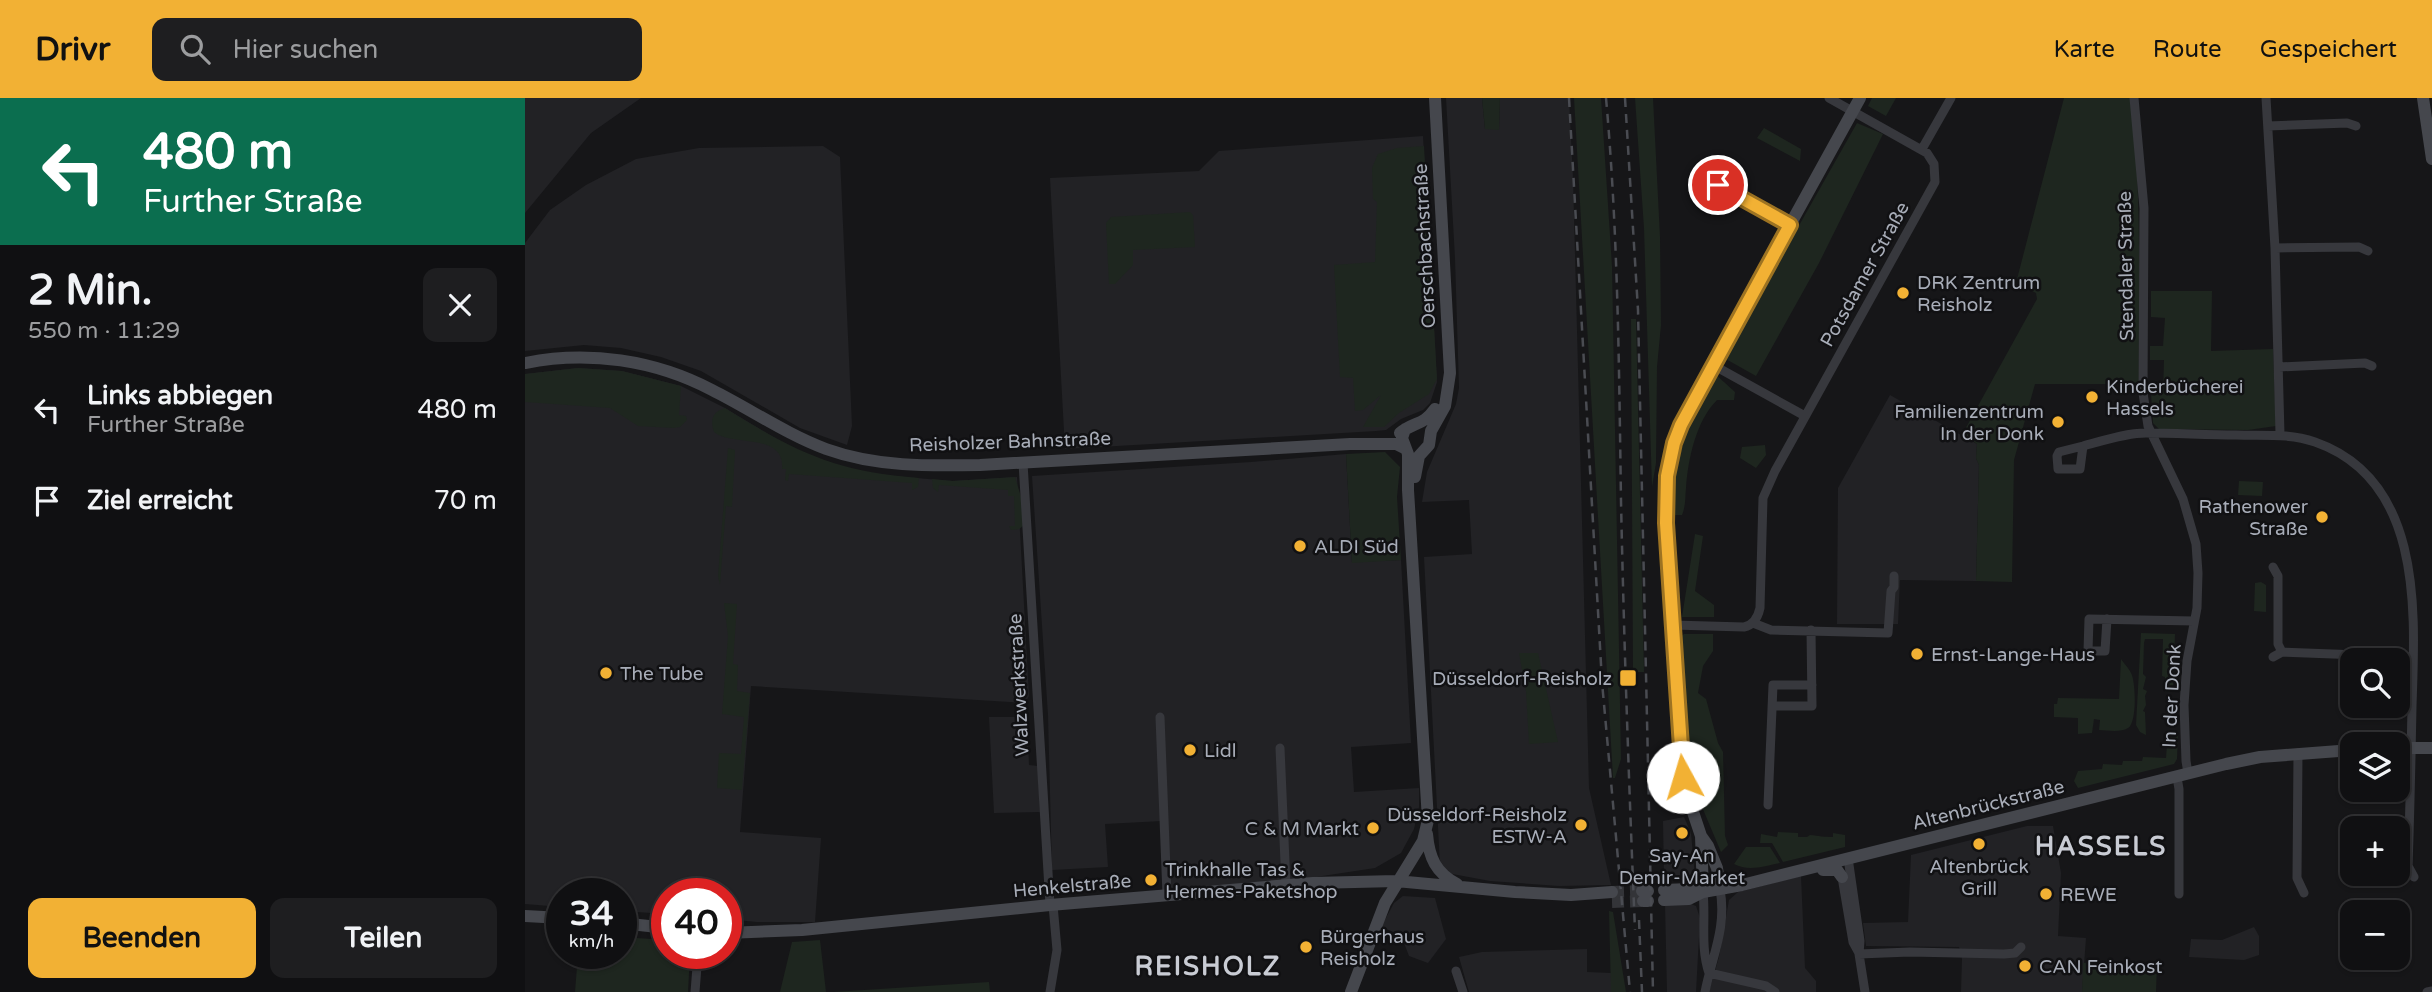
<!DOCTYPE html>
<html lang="de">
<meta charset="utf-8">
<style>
:root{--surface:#101012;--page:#1e1e20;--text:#f1f3f6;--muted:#9c9d9f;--line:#303032;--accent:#f2b134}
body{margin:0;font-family:"Varela Round",sans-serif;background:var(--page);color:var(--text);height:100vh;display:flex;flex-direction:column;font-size:26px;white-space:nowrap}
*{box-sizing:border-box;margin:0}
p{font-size:23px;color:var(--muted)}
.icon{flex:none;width:38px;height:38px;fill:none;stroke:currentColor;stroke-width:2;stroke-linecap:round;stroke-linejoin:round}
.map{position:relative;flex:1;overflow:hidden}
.drawer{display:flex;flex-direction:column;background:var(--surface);width:525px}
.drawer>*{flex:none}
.top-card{background:#0b6e4f;color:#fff;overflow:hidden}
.buttons{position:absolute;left:1815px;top:550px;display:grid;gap:14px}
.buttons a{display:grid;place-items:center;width:70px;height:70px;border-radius:14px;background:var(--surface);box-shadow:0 2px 5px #0004,0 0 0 2px var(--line);font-size:35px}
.speed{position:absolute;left:21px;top:780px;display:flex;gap:14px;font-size:35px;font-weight:700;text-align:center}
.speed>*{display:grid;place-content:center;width:91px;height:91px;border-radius:50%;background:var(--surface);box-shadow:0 2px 5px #0004,0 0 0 2px var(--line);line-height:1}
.speed small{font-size:18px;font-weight:400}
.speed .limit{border:10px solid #d22;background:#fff;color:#111}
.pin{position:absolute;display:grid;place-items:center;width:60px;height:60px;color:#fff;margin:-30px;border:4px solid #fff;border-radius:50%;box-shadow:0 2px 7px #0007}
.me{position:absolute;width:77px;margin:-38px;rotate:354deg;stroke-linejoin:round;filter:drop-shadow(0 0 5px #0008)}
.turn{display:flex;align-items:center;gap:24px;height:147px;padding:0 28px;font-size:32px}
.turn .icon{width:91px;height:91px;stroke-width:2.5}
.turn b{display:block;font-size:49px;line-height:60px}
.round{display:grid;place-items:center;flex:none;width:74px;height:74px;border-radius:14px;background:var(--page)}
.headline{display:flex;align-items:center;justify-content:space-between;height:119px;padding:0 28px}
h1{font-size:42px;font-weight:700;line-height:52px}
.primary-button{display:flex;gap:14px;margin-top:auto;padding:14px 28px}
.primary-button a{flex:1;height:80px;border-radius:14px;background:var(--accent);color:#111;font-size:28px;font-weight:700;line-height:80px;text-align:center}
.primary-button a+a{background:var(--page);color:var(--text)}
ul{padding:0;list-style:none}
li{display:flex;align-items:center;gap:21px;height:91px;padding:0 28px}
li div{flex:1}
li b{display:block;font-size:26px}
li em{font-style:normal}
header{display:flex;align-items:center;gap:42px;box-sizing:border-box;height:98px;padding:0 35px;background:var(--accent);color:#111}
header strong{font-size:33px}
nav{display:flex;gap:38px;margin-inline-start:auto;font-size:24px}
.search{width:490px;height:63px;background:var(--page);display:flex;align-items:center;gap:18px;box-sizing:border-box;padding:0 24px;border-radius:14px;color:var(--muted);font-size:26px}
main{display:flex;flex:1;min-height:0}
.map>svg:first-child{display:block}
.built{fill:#222225}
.green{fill:#1e261f}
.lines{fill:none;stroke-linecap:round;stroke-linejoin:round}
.secondary-tunnel{stroke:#333438;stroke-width:12;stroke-dasharray:12 6;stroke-linecap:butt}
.street{stroke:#37383d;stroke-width:9}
.secondary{stroke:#45474d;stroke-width:12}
.rail{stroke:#4a4c52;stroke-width:2.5;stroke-dasharray:9 7;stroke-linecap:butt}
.route-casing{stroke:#9d7322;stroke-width:18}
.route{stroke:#f2b134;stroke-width:12}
.poi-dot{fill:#f2b134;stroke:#111113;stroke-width:2.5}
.labels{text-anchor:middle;stroke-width:5;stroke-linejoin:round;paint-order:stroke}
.street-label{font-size:19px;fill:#a8adb8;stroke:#111113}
.poi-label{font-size:19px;fill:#a8adb8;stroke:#111113;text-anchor:start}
.district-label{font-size:26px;font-weight:bold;letter-spacing:2px;fill:#c9ccd4;stroke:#111113}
</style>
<header>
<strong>Drivr</strong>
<div class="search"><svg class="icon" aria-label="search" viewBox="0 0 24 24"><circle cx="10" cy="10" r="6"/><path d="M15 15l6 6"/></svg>Hier suchen</div>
<nav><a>Karte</a><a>Route</a><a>Gespeichert</a></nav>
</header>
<main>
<section class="drawer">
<div class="top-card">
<div class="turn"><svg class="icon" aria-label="left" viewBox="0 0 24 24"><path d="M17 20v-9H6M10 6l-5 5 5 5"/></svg><div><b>480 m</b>Further Straße</div></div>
</div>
<div class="headline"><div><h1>2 Min.</h1><p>550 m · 11:29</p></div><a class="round"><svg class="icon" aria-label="close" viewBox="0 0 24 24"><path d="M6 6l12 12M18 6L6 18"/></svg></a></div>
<ul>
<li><svg class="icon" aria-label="left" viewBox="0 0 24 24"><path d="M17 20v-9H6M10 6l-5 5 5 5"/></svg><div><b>Links abbiegen</b><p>Further Straße</p></div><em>480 m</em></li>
<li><svg class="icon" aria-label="arrive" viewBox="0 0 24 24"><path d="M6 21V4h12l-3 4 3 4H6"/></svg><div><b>Ziel erreicht</b></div><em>70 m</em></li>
</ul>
<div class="primary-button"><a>Beenden</a><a>Teilen</a></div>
</section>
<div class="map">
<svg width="1907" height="894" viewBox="0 0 1907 894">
<rect width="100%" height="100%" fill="#161618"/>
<!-- built -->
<path class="built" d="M0,0H116L66,35L0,115Z
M921,0H957L960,31H974L975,0H1044L1048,80L1064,690L1086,787L1034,788L965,783L922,775L915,767L899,459L947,456L944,402L897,404L902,374L931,306L934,290L930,160Z
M898,38L912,284L905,305L898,312L876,321L861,332L851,333L540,351L525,80L674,73L694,53Z
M298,48L315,59L327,328L322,347L275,330L176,273L136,259L96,250L59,247L0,253V145L25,112L61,87L111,61L174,50Z
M53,270L97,273L156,288L200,310L268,351L320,370L355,377L427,383L492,379L504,598L500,605L226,588L215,734L296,740L290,824H232L201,821V796H142V816L96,813V796H37V809L0,806V276Z
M1365,297L1452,346L1451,360L1454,367L1451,483L1375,482L1373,526H1312L1313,390Z
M821,356L827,464L876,462L886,645L826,649L829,694L894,690V709L889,731L876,755L850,770L751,785L651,792L644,788L636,616H631L637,723L580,726L583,769L527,772L523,617L507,378L726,364Z
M464,619H502L504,667L513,668L515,714L469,715Z
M1159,719L1166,735L1170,779L1139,780L1138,723Z
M1502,728H1528L1536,775L1533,838L1561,840L1557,894H1436L1437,861L1434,849L1341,848L1338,825L1383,824L1386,757Z
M1276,778L1280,870L1291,883V894H1184L1194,859L1204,802L1213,794Z
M878,798L910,800L921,841L903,865L884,858L876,837L856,829L869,805Z
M1164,805L1171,808L1175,820L1171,894H1142L1140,806Z
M1729,829L1734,838V857L1719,862L1664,859L1666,841L1697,842Z
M1062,851V874L1086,875V894H944L934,859L957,854Z"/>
<!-- green -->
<path class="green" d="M957,0H975L974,32L960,31Z
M1049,0H1076L1087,168L1096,661L1090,680H1088Z
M1110,0H1128L1135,139L1136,227L1132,269L1131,365L1127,389L1119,130Z
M1347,0H1371L1361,18L1343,8Z
M1539,0H1605C1618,95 1613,191 1614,286H1510L1489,362L1487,484L1451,483L1454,367L1451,360L1452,346L1438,335L1512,201L1511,195L1491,185Z
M1332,25L1358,36L1294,165L1231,278L1199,260Z
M1239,30L1276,51L1275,63L1232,40Z
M899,48L912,281L904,296L874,315L859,329H838L856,297L838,312L830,313L828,280L815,279L809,167L850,164L852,104L848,101L847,70L853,56L872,50Z
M665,114L668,117L670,149L608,152V167L590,186H584L581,125L586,119Z
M1626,193H1687L1686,253L1748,251L1751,328L1723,332L1634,331L1628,325L1626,296H1638L1639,262H1625V248H1638L1640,220L1626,219Z
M1106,221H1111L1119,574H1108Z
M53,270L97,273L156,288L154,317L161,318L162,322L155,329L148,330L113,328L85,310L0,304V276Z
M1189,275L1210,294L1209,302H1192C1171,323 1163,361 1161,390C1160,400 1161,407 1157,417H1147C1148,358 1164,327 1189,275Z
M200,310C271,354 308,373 394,380L393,389L387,392V385L264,376L263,383L260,382L261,371H257C260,334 207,349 189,334C185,322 187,314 200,310Z
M1240,347L1241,357L1231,370L1215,360L1217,349Z
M203,350L210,352L207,409L201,408L195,487L193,478Z
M860,354L875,369L872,399L876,462L827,465L821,356Z
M490,379L497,402L498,428L494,431L486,432L484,428H490L489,398H483V392L414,387L413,394L408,390L407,381L428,383Z
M1714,383L1738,384L1737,398L1713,397Z
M1170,436L1178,438L1170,493L1189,507V519H1157Z
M1736,484L1741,487V514L1729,513L1730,485Z
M199,505L212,506L208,566L213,567L212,593L225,595L217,692L192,690L194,655L216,656L219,619L197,616L203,538Z
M1616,535L1650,536L1648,592L1646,594H1640V579L1637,578L1638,541H1620L1619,545L1618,576L1621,579L1618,591L1622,593L1620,598L1621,607L1618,613L1620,614L1621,637L1615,634L1611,627Z
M1159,536H1188V553L1178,568L1173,595L1181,601L1193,645L1198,654L1200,738L1203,747L1196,754L1169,690L1165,663L1156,538Z
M994,555H1013L1033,644L1004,646L1001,593Z
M1596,561C1599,566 1604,570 1606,575C1611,584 1612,625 1603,630C1595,635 1582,632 1574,632L1575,622L1569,621L1567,635L1553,636V620L1529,619V606H1532L1533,600L1594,601Z
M1643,632L1653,635L1652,661L1649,666L1553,690L1549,683L1553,673L1577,671L1578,666L1597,667L1598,663H1617L1618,659L1641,660Z
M1253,734L1273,735V739H1282L1285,737C1294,738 1299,739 1308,739V735L1320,737V749L1258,764L1247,745H1235L1236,736L1252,739Z
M1221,749H1245L1255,765C1239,768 1224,774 1209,766Z
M1084,813L1088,814L1101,894H1086Z
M96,839L142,842V856H165L163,894H50L53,856H96Z
M295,842L301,894H255L267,844Z
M1580,863L1632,866L1631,894H1557L1558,865Z
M464,884L465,894H308Z"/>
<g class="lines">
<!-- secondary-tunnel -->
<path class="secondary-tunnel" d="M1087,794L1117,793
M1087,804L1118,803"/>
<!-- street -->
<path class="street" d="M1609,0L1619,110L1618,295L1623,328L1658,401L1671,446L1673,475L1672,510L1662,563L1659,607L1661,663L1663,675
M1741,0L1750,150L1755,336
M1743,28L1822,25L1831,28
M1397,51L1426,0
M1193,87L1265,127
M1750,150L1834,149L1843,153
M1188,267L1280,318
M1754,269L1840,265L1847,268
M1558,348L1534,354L1532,358L1533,371H1555L1558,348C1577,343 1601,335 1621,335C1651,335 1681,337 1711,337C1738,338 1764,335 1790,344C1899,382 1890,515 1887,608C1886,661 1885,714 1883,768L1889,779
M498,365L525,807
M1748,469L1753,478V546L1757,554
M1582,521L1580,553H1563L1564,521L1669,523
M1228,525L1246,532L1363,535L1366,493L1369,489V478
M1148,527L1219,529C1229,527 1233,519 1235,510L1238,400L1250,373L1410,84L1409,66L1402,55L1304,0
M1748,559L1757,554L1888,559
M1247,608H1287L1286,532
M635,619L642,797
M755,650L761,787
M1773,655L1772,780L1779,795
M1652,679L1654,691V796
M1243,707L1248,587H1287
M1323,760L1335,843L1334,856L1340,894
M1317,779L1328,844L1334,855
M1178,794C1181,820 1175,849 1184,875
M1334,856L1385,854L1479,856L1490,855L1496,849
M931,873L938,894
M1184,875L1241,888L1250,894
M170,894L173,856
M525,894L532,852L528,807
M1180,894C1187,858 1202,830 1195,791
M1902,894L1907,893"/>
<!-- secondary -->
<path class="secondary" d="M1898,0L1907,61
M0,265C63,252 130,262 187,292C225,311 261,336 301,351C351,369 403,368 455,367L825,346H871L879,350
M875,335C890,323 898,328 910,311
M890,379L894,358L904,347L906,333L920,308L925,275L910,0
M1872,650H1907
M902,736C904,760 911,775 932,786
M1176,738L1178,794
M1298,772H1312L1317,779
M1195,791L1192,770L1183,748L1176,738L1162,696L1156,655L1140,394L1149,345L1164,310L1335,0
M1139,792L1164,791L1178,794
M1117,793H1123
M1139,802L1164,801L1178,794L1217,787L1701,666L1735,659L1827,652
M1118,803H1123
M0,818L37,820
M96,825L142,830
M201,835L277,832L525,807L788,785L871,783L990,794L1046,797L1087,794
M826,894L860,805L898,743L903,722L883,392V356L877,340L880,331"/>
<!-- rail -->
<path class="rail" d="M1044,0L1077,584L1105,894
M1081,0C1093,134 1094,268 1096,403C1099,546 1104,689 1110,832
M1100,0L1113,212L1128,894
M1114,822L1117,894"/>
</g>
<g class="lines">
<defs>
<path id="route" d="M1158,679L1141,425L1142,378L1149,345L1156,327L1265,127L1193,87"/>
</defs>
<!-- route casing -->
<use href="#route" class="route-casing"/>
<!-- route -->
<use href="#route" class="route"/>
</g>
<!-- markers -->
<g class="poi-dot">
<circle cx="1378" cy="195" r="7"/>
<circle cx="1567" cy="299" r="7"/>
<circle cx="1533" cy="324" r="7"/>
<circle cx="1797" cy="419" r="7"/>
<circle cx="775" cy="448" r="7"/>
<circle cx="1392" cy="556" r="7"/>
<circle cx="81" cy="575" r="7"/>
<rect x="1094" y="571" width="18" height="18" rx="3.5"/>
<circle cx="665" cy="652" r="7"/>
<circle cx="1056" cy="727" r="7"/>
<circle cx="848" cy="730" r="7"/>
<circle cx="1157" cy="735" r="7"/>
<circle cx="1454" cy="746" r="7"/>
<circle cx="626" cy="782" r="7"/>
<circle cx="1521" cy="796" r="7"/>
<circle cx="781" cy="849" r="7"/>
<circle cx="1500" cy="868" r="7"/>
</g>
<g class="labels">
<!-- street labels -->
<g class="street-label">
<text transform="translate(899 148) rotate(-93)" y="7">Oerschbachstraße</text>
<text transform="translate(1600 168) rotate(-91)" y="7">Stendaler Straße</text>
<text transform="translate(1339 176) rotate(-61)" y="7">Potsdamer Straße</text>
<text transform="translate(485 343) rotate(-2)" y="7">Reisholzer Bahnstraße</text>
<text transform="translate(493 587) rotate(-93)" y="7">Walzwerkstraße</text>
<text transform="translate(1646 598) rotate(-87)" y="7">In der Donk</text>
<text transform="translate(1463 706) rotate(-14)" y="7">Altenbrückstraße</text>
<text transform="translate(547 787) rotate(-5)" y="7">Henkelstraße</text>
</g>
<!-- poi labels -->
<g class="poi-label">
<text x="1392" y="191">DRK Zentrum<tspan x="1392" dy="22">Reisholz</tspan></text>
<text x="1581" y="295">Kinderbücherei<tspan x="1581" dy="22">Hassels</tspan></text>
<text x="1519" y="320" text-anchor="end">Familienzentrum<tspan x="1519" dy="22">In der Donk</tspan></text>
<text x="1783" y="415" text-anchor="end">Rathenower<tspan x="1783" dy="22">Straße</tspan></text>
<text x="789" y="455">ALDI Süd</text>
<text x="1406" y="563">Ernst-Lange-Haus</text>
<text x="95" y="582">The Tube</text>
<text x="1087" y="587" text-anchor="end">Düsseldorf-Reisholz</text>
<text x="679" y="659">Lidl</text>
<text x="1042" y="723" text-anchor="end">Düsseldorf-Reisholz<tspan x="1042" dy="22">ESTW-A</tspan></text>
<text x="834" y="737" text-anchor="end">C &amp; M Markt</text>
<text x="1157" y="764" text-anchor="middle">Say-An<tspan x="1157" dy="22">Demir-Market</tspan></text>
<text x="1454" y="775" text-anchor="middle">Altenbrück<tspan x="1454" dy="22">Grill</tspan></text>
<text x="640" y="778">Trinkhalle Tas &amp;<tspan x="640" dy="22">Hermes-Paketshop</tspan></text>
<text x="1535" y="803">REWE</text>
<text x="795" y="845">Bürgerhaus<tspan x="795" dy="22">Reisholz</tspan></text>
<text x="1514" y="875">CAN Feinkost</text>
</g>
<!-- district labels -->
<g class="district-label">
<text x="1576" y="757">HASSELS</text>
<text x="683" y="877">REISHOLZ</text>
</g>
</g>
</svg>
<div class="buttons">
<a><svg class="icon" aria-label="search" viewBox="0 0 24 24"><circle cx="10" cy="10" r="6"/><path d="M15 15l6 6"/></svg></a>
<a><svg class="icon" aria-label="layers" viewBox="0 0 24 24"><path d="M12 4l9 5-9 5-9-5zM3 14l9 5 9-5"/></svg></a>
<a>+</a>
<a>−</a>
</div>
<div class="speed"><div>34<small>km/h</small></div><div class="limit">40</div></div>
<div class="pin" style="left:1193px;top:87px;background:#d93025"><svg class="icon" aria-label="arrive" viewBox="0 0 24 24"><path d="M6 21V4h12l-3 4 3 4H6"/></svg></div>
<svg class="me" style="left:1158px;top:679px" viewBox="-20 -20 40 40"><circle r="19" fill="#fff"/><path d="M0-13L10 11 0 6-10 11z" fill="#f2b134"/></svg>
</div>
</main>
